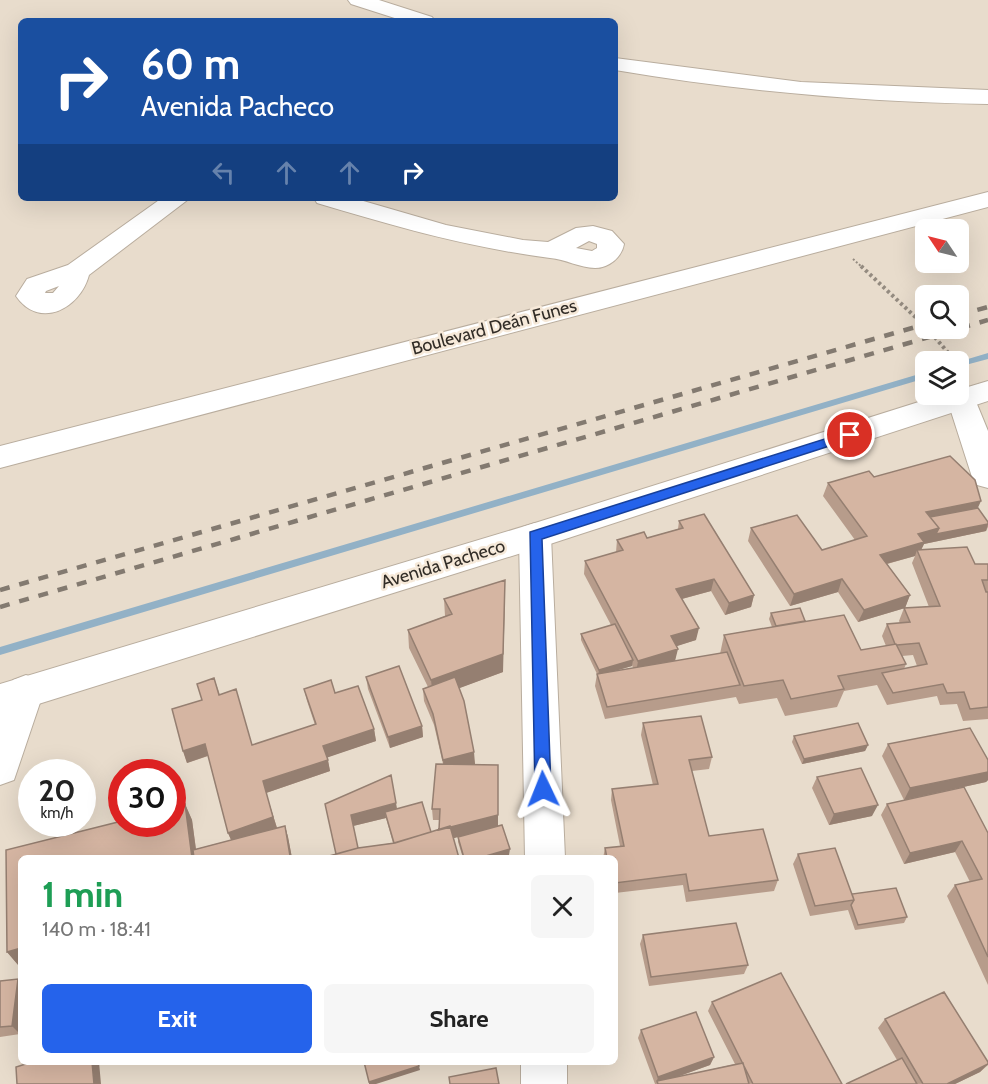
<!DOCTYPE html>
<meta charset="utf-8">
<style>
:root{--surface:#fff;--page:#f6f6f6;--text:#222;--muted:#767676;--accent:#2563eb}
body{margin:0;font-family:Cabin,sans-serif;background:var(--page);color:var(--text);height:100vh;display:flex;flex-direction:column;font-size:22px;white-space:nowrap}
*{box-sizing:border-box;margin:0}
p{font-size:20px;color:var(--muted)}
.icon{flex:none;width:33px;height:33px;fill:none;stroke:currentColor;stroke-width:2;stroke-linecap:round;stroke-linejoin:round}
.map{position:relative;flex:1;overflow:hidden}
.drawer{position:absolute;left:18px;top:855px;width:600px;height:210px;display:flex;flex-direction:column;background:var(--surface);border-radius:9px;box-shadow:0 6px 24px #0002}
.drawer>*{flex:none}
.top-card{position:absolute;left:18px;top:18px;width:600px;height:183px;border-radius:9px;box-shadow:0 6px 24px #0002;background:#1a4fa0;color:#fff;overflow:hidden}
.needle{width:39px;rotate:305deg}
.fabs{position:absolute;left:915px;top:219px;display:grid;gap:12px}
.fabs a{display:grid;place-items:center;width:54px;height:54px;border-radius:9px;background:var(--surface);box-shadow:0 6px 24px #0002;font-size:30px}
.speed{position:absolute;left:18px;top:759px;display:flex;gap:12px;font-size:30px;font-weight:700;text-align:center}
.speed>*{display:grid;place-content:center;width:78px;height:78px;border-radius:50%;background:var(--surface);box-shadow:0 6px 24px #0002;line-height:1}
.speed small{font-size:15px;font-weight:400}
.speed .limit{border:9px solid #d22;background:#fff;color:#111}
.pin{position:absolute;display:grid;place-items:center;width:51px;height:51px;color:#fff;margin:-26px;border:3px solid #fff;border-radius:50%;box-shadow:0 2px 6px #0007}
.me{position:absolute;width:66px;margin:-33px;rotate:358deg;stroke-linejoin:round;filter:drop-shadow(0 0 4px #0008)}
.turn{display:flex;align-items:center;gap:21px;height:126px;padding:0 24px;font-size:27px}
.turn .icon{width:78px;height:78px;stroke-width:2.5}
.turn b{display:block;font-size:42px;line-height:51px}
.lanes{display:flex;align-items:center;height:57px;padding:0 24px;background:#0003;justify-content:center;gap:30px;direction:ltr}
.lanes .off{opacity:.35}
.round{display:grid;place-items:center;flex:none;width:63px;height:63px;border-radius:9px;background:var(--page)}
.summary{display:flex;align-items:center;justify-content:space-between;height:102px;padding:0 24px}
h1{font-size:36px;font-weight:800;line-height:45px;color:#1e9e55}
.button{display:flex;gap:12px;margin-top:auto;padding:12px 24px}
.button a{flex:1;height:69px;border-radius:9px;background:var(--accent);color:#fff;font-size:24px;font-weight:800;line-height:69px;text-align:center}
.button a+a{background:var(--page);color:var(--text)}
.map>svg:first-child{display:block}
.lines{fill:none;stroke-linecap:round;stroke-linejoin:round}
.stream{fill:#92b1c6;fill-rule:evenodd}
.street-casing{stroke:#b9ad9e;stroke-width:2}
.secondary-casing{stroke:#b9ad9e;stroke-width:2}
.path-far1{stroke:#948b80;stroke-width:2;stroke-dasharray:2 2;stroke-linecap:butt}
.path{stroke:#948b80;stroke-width:4;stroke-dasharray:3 3;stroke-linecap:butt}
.street{fill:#fff;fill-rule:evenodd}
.secondary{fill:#fff;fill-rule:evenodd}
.rail{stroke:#837a70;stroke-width:4.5;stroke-dasharray:10 10;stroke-linecap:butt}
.wall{fill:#b79c8b;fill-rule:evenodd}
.shaded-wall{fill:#957f71}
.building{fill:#d5b5a2;stroke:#957f71;stroke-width:1.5}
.route{fill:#2563eb;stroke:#184099;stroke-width:1.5}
.labels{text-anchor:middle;stroke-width:5;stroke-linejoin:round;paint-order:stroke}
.street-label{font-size:18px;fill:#322d27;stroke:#f6e9d9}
</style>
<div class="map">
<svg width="988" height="1084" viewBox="0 0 988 1084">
<rect width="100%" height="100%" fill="#e8dccc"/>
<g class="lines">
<!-- stream -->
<path class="stream" d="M988,353V359L958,367V362Z
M926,372V378L0,655V647Z"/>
<defs>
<path id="street" d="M348,0H379L432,17L435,21H404L351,4Z
M615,58L801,82L988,90V104C863,102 739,91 615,70Z
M162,198H190L89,275C80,309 39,330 16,296L27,279L68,265ZM59,286L53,293H45L46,291Z
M314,198H353L446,225L523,240L548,242L576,228L593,226L612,231L624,244C622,257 609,268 595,268C580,268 565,259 550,258C466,247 398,227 317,203ZM589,241L597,244V248L592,251L576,248Z
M962,389L972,392L988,431V488L977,485L972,477L947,399L950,394H958V390Z
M535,523L547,527L551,536L565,858H525L519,536L523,527Z
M26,675L39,680L44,691L14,780L0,785V713L13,680Z
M521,1062H567V1084H521Z"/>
<path id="secondary" d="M988,192V207L0,468V446Z
M988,381V401L547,545L0,716V684L535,523L944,394H958V390Z"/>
</defs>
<!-- street casing -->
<use href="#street" class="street-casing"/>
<!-- secondary casing -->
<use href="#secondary" class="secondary-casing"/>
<!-- path-far1 -->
<path class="path-far1" d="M853,259L863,268"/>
<!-- path -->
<path class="path" d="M861,266L926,327
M927,328L956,362"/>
<!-- street -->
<use href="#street" class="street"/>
<!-- secondary -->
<use href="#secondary" class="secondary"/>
<!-- rail -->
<path class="rail" d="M958,315L988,307
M0,590L926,324
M0,607L988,320"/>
</g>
<!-- wall -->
<path class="wall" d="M874,477L978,508L988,522V527L986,531L924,544L921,550L975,564H988V719L963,721L957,704L940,705L937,696L887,705L877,685L844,691L837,707L785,716L777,698L739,704L736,697L605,719L595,686L597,674L581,640V634L611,625L584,574L585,561L616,552L617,540L647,538L678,529L679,521L754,595L751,607L725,615L711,591L682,599L696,640L676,646L675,661L720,654L724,635L772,627L769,619L771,613L805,621L861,650L886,646L882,636L887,624L900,623L899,621L904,608L929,607L912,563L915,556L887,564L910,595L905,608L858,622L838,592L790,606L748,541L751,528L822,550L855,540L823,496L828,483ZM913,655L917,666L904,669L906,664L902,656ZM632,665L633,668L618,670L632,666Z
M444,599L503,672L459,688L475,764L471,765L509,855L498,858H463L458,842V837L483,830L453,838L336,854L325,804L397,809L431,832L439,830L440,820H433L432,809L443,764L434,725L424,701L423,689L428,687L409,648L408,630L445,616ZM386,818L393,843L358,848L353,826Z
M366,677L422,726L423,737L390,748L368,689Z
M214,678L220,695L236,689L252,745L315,725L307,701L304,689L331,680L335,693L358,686L374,729L376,741L327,757L330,771L266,793L277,828L285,826L288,837L292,858H21V965L19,966L7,952L6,850L122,821V824H172V808L185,804L192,820L196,849L231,840L228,833L208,756L187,763L183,751L172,709L202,700L197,684Z
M643,723L712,757L709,769L692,771L709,836L778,880L774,891L686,902L683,885L615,893V858L620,846L611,800L612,789L653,785L641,735Z
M794,736L868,745L865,751L802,764L792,742Z
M888,744L988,760V780L986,782L904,800L882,756Z
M817,777L872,816L829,825L812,788Z
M887,804L988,833V985L947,896L955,885L970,882L955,852L904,864L881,815Z
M605,848L607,858H603Z
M798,854L852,894L907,917L904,923L855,930L848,910L810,916L793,864Z
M643,935L748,965L744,974L649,986L640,944Z
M0,981L21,982L20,1034L0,1037Z
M712,1002L842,1084H655L638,1038L641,1030L714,1057L710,1065L677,1077L735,1064L708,1011Z
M885,1019L988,1062V1065L980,1072L955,1084H846L897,1060L878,1028Z"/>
<!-- shaded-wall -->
<path class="shaded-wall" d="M981,501L975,514L928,523L926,512Z
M988,524L986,531L924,544L919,554L917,550L915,556L875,567L880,555L918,534L939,528Z
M714,579L711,591L674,601L676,589Z
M842,579L838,592L790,606L794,594Z
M754,595L751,607L725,615L729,603Z
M910,595L905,608L858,622L864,610Z
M505,598L503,672L433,698L431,680Z
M699,628L696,640L668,649L671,636Z
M678,649L675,661L636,673L638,661Z
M633,660L632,666L598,676L599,670Z
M422,726L423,737L390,748L388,737Z
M374,729L376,741L326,758L323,746Z
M205,744L210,755L187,763L183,751Z
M868,745L865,751L802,764L804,759Z
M474,752L475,764L444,771L443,760Z
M328,760L330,771L266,793L277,828L233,844L228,833L263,781Z
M988,772V780L986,782L904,800L910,788Z
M498,777V826L440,842L439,831Z
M396,803L398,814L385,812L386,818L353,826L351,815Z
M185,804L192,820L197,858H192Z
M878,805L872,816L829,825L834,814Z
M285,826L288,837L292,858H281Z
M962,841L955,852L904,864L910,853Z
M510,849L509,855L498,858H479Z
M21,948V965L19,966L7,952Z
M18,979L21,982L20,1034L12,1026Z
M714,1057L710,1065L657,1084V1081L656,1084L658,1077Z
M92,1062H99L101,1084H94Z
M988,1064L980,1072L955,1084H947Z
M419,1066L420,1070L376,1084H369V1082Z"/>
<!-- building -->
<path class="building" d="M950,456L975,480L981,501L926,512L939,528L918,534L924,542L880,555L910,595L864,610L842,579L794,594L751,528L797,515L822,550L867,536L828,483L869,471L874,477Z
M978,508L988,522V524L936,534L939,528L930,517Z
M704,514L754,595L729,603L714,579L676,589L699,628L671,636L678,649L638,661L585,561L623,550L617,540L644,532L647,538L683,528L679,521Z
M967,547L975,564H988V580H982L986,592H988V707L970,709L964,692L947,693L943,684L893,693L882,673L927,664L919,643L897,645L895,644L887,624L910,622L904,608L940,606L917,550Z
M505,580L503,654L431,680L408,630L452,614L444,599Z
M800,608L805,621L776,626L771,613Z
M844,615L861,650L896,644L906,664L838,676L844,689L791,699L783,680L744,686L724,635Z
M615,624L633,660L599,670L581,634Z
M727,652L740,685L607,707L597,674Z
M399,666L422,726L388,737L366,677Z
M455,677L464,701L474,752L443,760L433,714L423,689Z
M214,678L219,695L236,689L252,745L316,724L304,689L331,680L335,693L358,686L374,729L323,746L328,760L263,781L273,817L228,833L205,744L183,751L172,709L202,700L197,684Z
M701,716L712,757L689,760L709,836L763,829L778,880L689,891L686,874L615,883V858H607L605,848L624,846L612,789L658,784L643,723Z
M858,723L868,745L804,759L794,736Z
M970,728L988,760V772L910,788L888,744Z
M436,764L498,765V815L439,830L440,809H432Z
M861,768L878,805L834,814L817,777Z
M391,775L396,803L351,815L358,848L336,854L325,804Z
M964,787L988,833V957L955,885L982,879L962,841L910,853L887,804Z
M422,802L431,832L394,843L385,812Z
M185,804L192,858H21V948L7,952L6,850L122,821V824H172V808Z
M502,825L510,849L479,858H464L458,837Z
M285,826L290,856L281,858H194L193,850Z
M450,826L459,858H322L358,848L395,843Z
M835,848L854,900L815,906L798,854Z
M896,888L907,917L858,925L851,905L854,900L852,894Z
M736,923L748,965L651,977L643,935Z
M781,973L842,1084H753L712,1002Z
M18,979L12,1026L0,1027V981Z
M944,992L988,1062V1064L947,1084H923L885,1019Z
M696,1012L714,1057L658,1077L641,1030Z
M902,1058L917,1084H846Z
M32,1062H92L94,1084H17L16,1067Z
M364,1062H418L419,1066L369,1082Z
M743,1063L749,1084H658L657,1081Z
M496,1068L499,1084H450L449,1077Z"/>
<!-- route -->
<path class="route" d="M850,431L856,435L854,438L542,539L551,789L549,794L543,796L537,794L535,789L530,532Z"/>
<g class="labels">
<!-- street labels -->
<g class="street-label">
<text transform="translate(494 327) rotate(-15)" y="6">Boulevard Deán Funes</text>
<text transform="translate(443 564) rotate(-17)" y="6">Avenida Pacheco</text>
</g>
</g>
</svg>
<div class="fabs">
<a><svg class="needle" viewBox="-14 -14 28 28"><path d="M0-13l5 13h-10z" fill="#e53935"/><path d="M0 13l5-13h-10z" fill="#767676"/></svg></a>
<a><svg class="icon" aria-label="search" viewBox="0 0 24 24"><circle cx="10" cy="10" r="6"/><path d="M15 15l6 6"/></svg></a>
<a><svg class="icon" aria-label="layers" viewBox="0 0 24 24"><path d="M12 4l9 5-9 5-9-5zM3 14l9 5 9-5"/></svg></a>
</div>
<div class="speed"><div>20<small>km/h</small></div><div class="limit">30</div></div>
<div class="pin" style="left:850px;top:435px;background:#d93025"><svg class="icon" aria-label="arrive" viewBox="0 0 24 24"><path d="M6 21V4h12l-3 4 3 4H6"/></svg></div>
<svg class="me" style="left:543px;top:789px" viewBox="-20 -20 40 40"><path d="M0-17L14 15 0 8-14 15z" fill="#2563eb" stroke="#fff" stroke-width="4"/></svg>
<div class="top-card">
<div class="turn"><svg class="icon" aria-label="right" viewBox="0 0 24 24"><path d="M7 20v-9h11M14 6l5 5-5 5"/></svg><div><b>60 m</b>Avenida Pacheco</div></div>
<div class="lanes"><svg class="icon off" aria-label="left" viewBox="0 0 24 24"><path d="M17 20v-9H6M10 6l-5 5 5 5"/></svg><svg class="icon off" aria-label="ahead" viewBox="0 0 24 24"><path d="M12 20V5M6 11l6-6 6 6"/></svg><svg class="icon off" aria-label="ahead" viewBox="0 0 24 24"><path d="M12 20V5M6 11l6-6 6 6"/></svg><svg class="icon" aria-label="right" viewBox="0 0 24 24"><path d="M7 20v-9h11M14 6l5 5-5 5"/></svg></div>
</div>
<section class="drawer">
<div class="summary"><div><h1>1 min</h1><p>140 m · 18:41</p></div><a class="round"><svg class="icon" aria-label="close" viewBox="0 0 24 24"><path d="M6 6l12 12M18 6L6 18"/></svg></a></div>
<div class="button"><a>Exit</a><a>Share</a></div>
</section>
</div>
